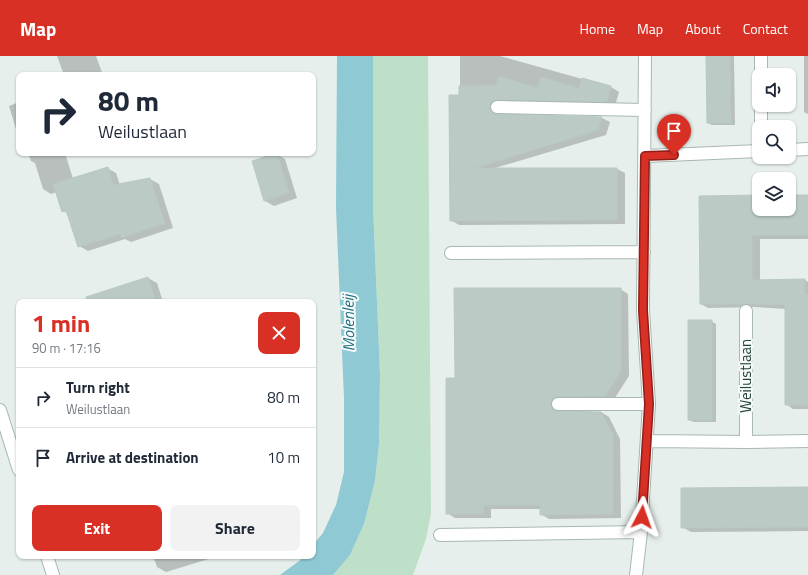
<!DOCTYPE html>
<meta charset="utf-8">
<style>
:root{--surface:#fff;--page:#f2f2f3;--text:#1f2937;--muted:#747a83;--line:#e0e1e3;--accent:#d93025}
body{margin:0;font-family:"Titillium Web",sans-serif;background:var(--page);color:var(--text);height:100vh;display:flex;flex-direction:column;font-size:15px;white-space:nowrap}
*{box-sizing:border-box;margin:0}
p{font-size:13px;color:var(--muted)}
.icon{flex:none;width:22px;height:22px;fill:none;stroke:currentColor;stroke-width:2;stroke-linecap:round;stroke-linejoin:round}
.map{position:relative;flex:1;overflow:hidden}
.side{position:absolute;left:16px;top:243px;width:300px;height:260px;display:flex;flex-direction:column;background:var(--surface);border-radius:8px;box-shadow:0 1px 3px #0004}
.side>*{flex:none}
.banner{position:absolute;left:16px;top:16px;width:300px;height:84px;border-radius:8px;box-shadow:0 1px 3px #0004;background:#fff;color:var(--text);overflow:hidden}
.tools{position:absolute;left:752px;top:12px;display:grid;gap:8px}
.tools a{display:grid;place-items:center;width:44px;height:44px;border-radius:8px;background:var(--surface);box-shadow:0 1px 3px #0004;font-size:20px}
.pin{position:absolute;display:grid;place-items:center;width:34px;height:34px;color:#fff;margin:-41px -17px;border-radius:50% 50% 50% 0;rotate:-45deg;box-shadow:0 0 4px #0007}
.pin .icon{rotate:45deg}
.me{position:absolute;width:44px;margin:-22px;rotate:4deg;stroke-linejoin:round;filter:drop-shadow(0 0 3px #0008)}
.turn{display:flex;align-items:center;gap:14px;height:84px;padding:0 16px;font-size:18px}
.turn .icon{width:52px;height:52px;stroke-width:2.5}
.turn b{display:block;font-size:28px;line-height:34px}
.round{display:grid;place-items:center;flex:none;width:42px;height:42px;border-radius:8px;background:var(--page)}
.summary{display:flex;align-items:center;justify-content:space-between;height:68px;padding:0 16px}
h1{font-size:24px;font-weight:700;line-height:30px;color:var(--accent)}
.action{display:flex;gap:8px;margin-top:auto;padding:8px 16px}
.action a{flex:1;height:46px;border-radius:8px;background:var(--accent);color:#fff;font-size:16px;font-weight:700;line-height:46px;text-align:center}
.action a+a{background:var(--page);color:var(--text)}
ul{padding:0;list-style:none}
li{display:flex;align-items:center;gap:12px;height:60px;padding:0 16px;border-top:1px solid var(--line)}
li div{flex:1}
li b{display:block;font-size:15px}
li em{font-style:normal}
header{display:flex;align-items:center;gap:24px;box-sizing:border-box;height:56px;padding:0 20px;background:var(--accent);color:#fff}
header strong{font-size:19px}
nav{display:flex;gap:22px;margin-inline-start:auto;font-size:14px}
.map>svg:first-child{display:block}
.green{fill:#bfe0c8}
.water{fill:#8ec9d4}
.shadow{fill:#0003}
.building{fill:#bbcac4;stroke:#b8c9c2}
.lines{fill:none;stroke-linecap:round;stroke-linejoin:round}
.minor-casing{stroke:#a8b8b2;stroke-width:14}
.minor{stroke:#fff;stroke-width:12}
.route-casing{stroke:#8d1f18;stroke-width:10}
.route{stroke:#d93025;stroke-width:7}
.labels{text-anchor:middle;stroke-width:4;stroke-linejoin:round;paint-order:stroke}
.street-label{font-size:15px;fill:#24423a;stroke:#f7fbf9}
.water-label{font-size:16px;font-style:italic;fill:#1c6f80;stroke:#f7fbf9}
</style>
<header>
<strong>Map</strong>
<nav><a>Home</a><a>Map</a><a>About</a><a>Contact</a></nav>
</header>
<div class="map">
<svg width="808" height="519" viewBox="0 0 808 519">
<rect width="100%" height="100%" fill="#e6efeb"/>
<!-- green -->
<path class="green" d="M373,0H428L431,457L426,483L413,519H333L350,499L364,468L375,425L379,388L380,319L373,150Z"/>
<!-- water -->
<path class="water" d="M337,0H373V150L380,319L379,388L375,425L364,468L350,499L333,519H280L299,505L304,500H313V489L323,477L336,449L344,416V342L336,152Z"/>
<!-- shadow -->
<path class="shadow" d="M57,0H96L103,19H64Z
M460,0H500L611,31L619,36L615,50L497,55L498,60L602,62L610,66L606,79L495,112L617,113L625,117V168L459,169L451,164L460,40Z
M707,0H734L735,69H712L708,67Z
M804,0H808V58L804,56Z
M19,46V83L9,50Z
M28,97H65L73,123L107,112L116,117L120,129L150,123L159,128L173,172L131,186L125,183L88,195L79,190L69,158L63,155L57,136L51,138L43,133L35,107L31,105Z
M276,98L285,103L297,142L274,150L265,145Z
M789,140H808V183H760V225L805,224L808,226V353H793L786,348V253L755,251L708,252L701,248L759,141V153H789Z
M148,222L157,227L163,246H93Z
M620,233L628,238L629,320L613,345L558,353L559,356H601L609,361L620,383L621,462L549,463L541,458V453H491V462H455L447,457L456,323Z
M711,265L716,268V366H694L689,364Z
M808,432V475L691,476L682,471Z
M153,500H215V501L166,516L157,511Z"/>
<!-- building -->
<path class="building" d="M706,0H730L731,67H707Z
M499,20L538,32L541,21L579,32L582,22L611,30L607,46L497,44L493,45L490,47V54L493,57L497,58L602,61L598,74L475,112H617V164L450,165L449,39H459V30L496,29Z
M277,97L289,137L264,145L252,105Z
M108,111L113,129L150,122L165,167L121,182L120,178L78,191L66,154L62,156L53,128Z
M759,139V153H789V139H808V179H752V224L805,223V238H808V349H785V249L746,248H700L699,140Z
M148,221L156,246H87L86,241Z
M454,232H621V315L605,340L558,341L552,344L551,348L552,352L558,355L601,356L613,378V458L540,459V449H484L483,458H446V322H455Z
M688,264H712V364H688Z
M808,431V471L681,472V432Z"/>
<g class="lines">
<defs>
<path id="minor" d="M761,0V19
M761,49V71
M497,51L645,54
M789,94L808,93
M645,100L759,95
M451,197L644,196
M558,348H649
M0,354L19,414
M648,385L746,386V255
M746,386L808,385
M440,479L641,476
M47,500L53,519
M636,519L641,476L649,348L643,254L645,0"/>
</defs>
<!-- minor casing -->
<use href="#minor" class="minor-casing"/>
<!-- minor -->
<use href="#minor" class="minor"/>
</g>
<g class="lines">
<defs>
<path id="route" d="M642,461L649,348L643,254L645,100L674,99"/>
</defs>
<!-- route casing -->
<use href="#route" class="route-casing"/>
<!-- route -->
<use href="#route" class="route"/>
</g>
<g class="labels">
<!-- street labels -->
<g class="street-label">
<text transform="translate(746 320) rotate(-90)" y="5">Weilustlaan</text>
</g>
<!-- water labels -->
<g class="water-label">
<text transform="translate(348 267) rotate(-91)" y="6">Molenleij</text>
</g>
</g>
</svg>
<div class="tools">
<a><svg class="icon" aria-label="sound" viewBox="0 0 24 24"><path d="M4 9h4l5-4v14l-5-4H4zM17 9q2 3 0 6"/></svg></a>
<a><svg class="icon" aria-label="search" viewBox="0 0 24 24"><circle cx="10" cy="10" r="6"/><path d="M15 15l6 6"/></svg></a>
<a><svg class="icon" aria-label="layers" viewBox="0 0 24 24"><path d="M12 4l9 5-9 5-9-5zM3 14l9 5 9-5"/></svg></a>
</div>
<div class="pin" style="left:674px;top:99px;background:#d93025"><svg class="icon" aria-label="arrive" viewBox="0 0 24 24"><path d="M6 21V4h12l-3 4 3 4H6"/></svg></div>
<svg class="me" style="left:642px;top:461px" viewBox="-20 -20 40 40"><path d="M0-17L14 15 0 8-14 15z" fill="#d93025" stroke="#fff" stroke-width="4"/></svg>
<div class="banner">
<div class="turn"><svg class="icon" aria-label="right" viewBox="0 0 24 24"><path d="M7 20v-9h11M14 6l5 5-5 5"/></svg><div><b>80 m</b>Weilustlaan</div></div>
</div>
<section class="side">
<div class="summary"><div><h1>1 min</h1><p>90 m · 17:16</p></div><a class="round" style="background:#d93025;color:#fff"><svg class="icon" aria-label="close" viewBox="0 0 24 24"><path d="M6 6l12 12M18 6L6 18"/></svg></a></div>
<ul>
<li><svg class="icon" aria-label="right" viewBox="0 0 24 24"><path d="M7 20v-9h11M14 6l5 5-5 5"/></svg><div><b>Turn right</b><p>Weilustlaan</p></div><em>80 m</em></li>
<li><svg class="icon" aria-label="arrive" viewBox="0 0 24 24"><path d="M6 21V4h12l-3 4 3 4H6"/></svg><div><b>Arrive at destination</b></div><em>10 m</em></li>
</ul>
<div class="action"><a>Exit</a><a>Share</a></div>
</section>
</div>
